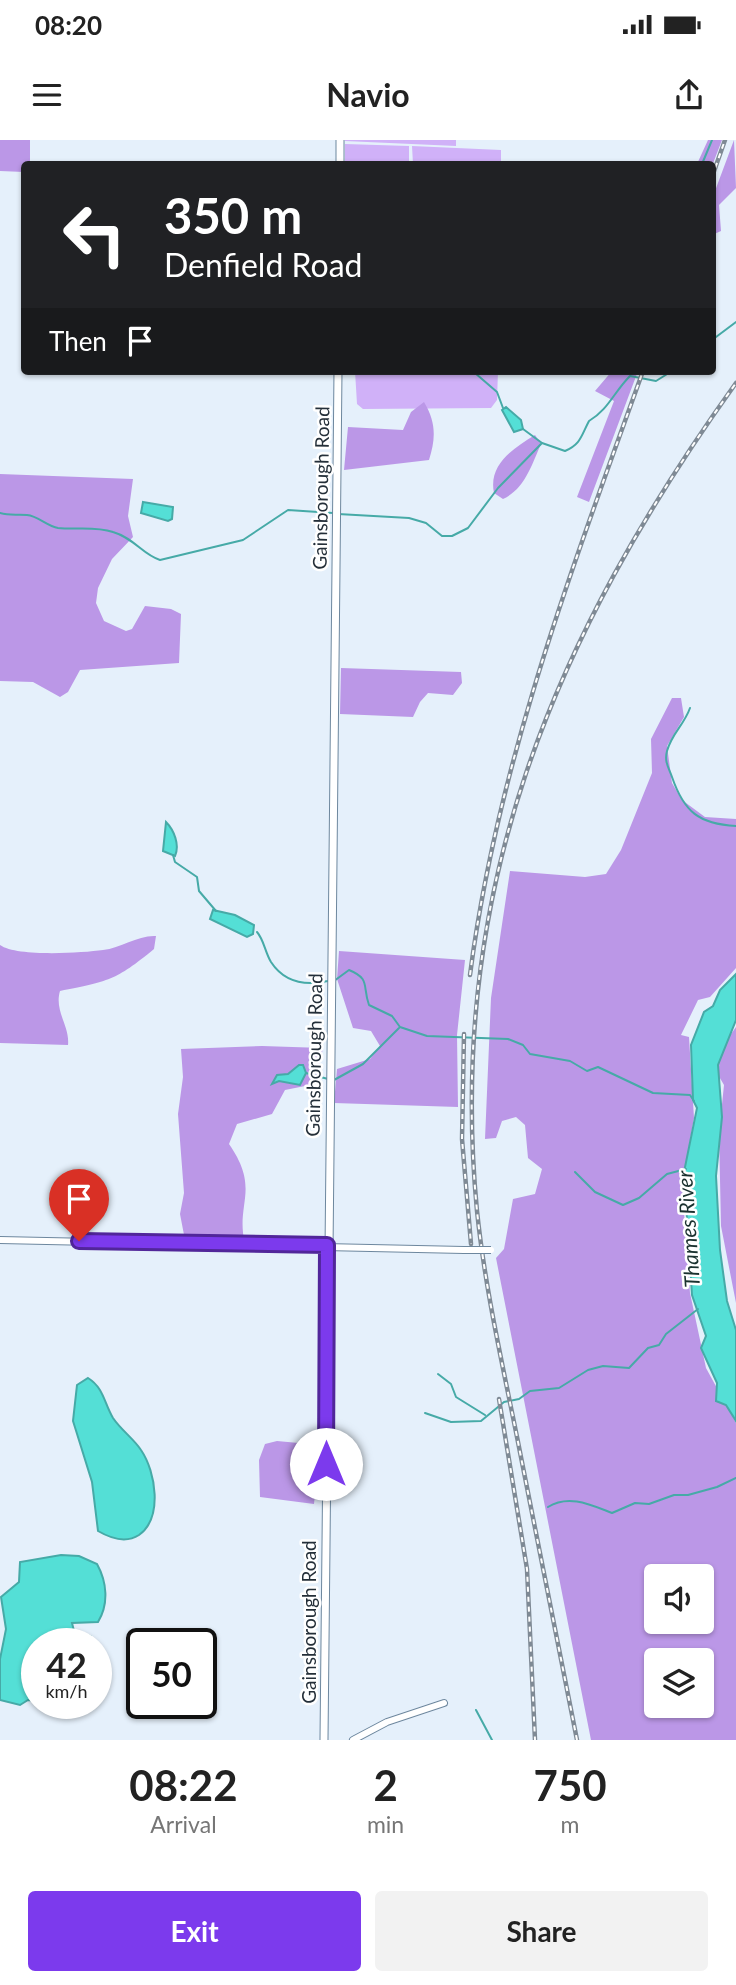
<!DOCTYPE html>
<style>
:root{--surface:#fff;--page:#f2f2f2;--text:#222;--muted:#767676;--accent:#7c3aed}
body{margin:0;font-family:Lato,sans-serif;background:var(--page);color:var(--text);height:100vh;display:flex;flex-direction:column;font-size:26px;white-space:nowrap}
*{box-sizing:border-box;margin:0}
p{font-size:23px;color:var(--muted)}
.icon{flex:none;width:38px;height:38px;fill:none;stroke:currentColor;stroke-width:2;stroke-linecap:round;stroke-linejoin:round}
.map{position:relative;height:1600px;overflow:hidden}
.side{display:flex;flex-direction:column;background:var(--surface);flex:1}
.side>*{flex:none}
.hud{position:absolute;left:21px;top:21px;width:695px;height:214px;border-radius:7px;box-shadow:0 2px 5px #0004;background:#202124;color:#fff;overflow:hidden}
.fabs{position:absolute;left:644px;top:1424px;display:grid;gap:14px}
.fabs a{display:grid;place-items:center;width:70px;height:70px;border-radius:7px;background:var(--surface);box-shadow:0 2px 5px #0004;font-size:35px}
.speed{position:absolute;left:21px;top:1488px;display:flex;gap:14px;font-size:35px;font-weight:700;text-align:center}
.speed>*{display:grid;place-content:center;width:91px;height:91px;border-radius:50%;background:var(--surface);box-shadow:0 2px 5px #0004;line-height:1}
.speed small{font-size:18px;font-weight:400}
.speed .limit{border:4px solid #111;border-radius:10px;background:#fff;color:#111}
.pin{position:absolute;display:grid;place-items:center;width:60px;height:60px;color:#fff;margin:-72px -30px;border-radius:50% 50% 50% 0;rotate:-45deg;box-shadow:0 0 7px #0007}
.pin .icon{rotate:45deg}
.me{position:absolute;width:77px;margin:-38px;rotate:0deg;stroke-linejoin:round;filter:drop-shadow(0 0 5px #0008)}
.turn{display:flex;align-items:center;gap:24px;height:147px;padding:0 28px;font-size:32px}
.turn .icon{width:91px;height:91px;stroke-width:2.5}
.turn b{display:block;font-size:49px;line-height:60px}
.then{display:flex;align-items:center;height:66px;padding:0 28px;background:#0003;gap:14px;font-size:26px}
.eta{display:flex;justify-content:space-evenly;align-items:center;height:119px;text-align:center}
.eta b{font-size:42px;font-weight:700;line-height:49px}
.button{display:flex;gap:14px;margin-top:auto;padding:14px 28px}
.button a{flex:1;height:80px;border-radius:7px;background:var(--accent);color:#fff;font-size:28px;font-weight:700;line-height:80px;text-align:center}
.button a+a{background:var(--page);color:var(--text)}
.status{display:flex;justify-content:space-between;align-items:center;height:49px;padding:0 35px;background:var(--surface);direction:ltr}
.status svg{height:19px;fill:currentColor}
header{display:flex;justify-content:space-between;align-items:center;height:91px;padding:0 28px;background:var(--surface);font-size:32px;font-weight:700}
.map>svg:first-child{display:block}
.green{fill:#d0b1f8}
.forest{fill:#bb97e7;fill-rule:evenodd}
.water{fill:#54dfd6;stroke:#46aaa7;stroke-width:2}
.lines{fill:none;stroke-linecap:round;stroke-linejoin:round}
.stream{stroke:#46aaa7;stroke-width:2}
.minor-casing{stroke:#6d879e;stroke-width:8}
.major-casing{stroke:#6d879e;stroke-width:9}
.minor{stroke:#fff;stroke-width:6}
.major{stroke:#fff;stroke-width:7}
.rail-casing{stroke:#7f8a95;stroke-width:4.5}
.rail{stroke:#fff;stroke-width:2;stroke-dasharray:5;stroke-linecap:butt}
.minor-bridge-casing{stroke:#6d879e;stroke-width:8;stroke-linecap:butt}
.minor-bridge{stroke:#fff;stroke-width:6}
.route-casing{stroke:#51269a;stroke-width:18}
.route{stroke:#7c3aed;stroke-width:12}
.labels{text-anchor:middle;stroke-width:5;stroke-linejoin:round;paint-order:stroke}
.street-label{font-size:19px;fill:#242f39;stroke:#fff}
.water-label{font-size:21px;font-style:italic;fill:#1a312f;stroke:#fff}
</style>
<div class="status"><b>08:20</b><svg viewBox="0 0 49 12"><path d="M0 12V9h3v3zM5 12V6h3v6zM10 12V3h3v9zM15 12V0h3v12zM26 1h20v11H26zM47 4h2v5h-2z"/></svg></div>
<header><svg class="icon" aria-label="menu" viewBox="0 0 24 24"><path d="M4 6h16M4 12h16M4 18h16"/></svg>Navio<svg class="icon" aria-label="share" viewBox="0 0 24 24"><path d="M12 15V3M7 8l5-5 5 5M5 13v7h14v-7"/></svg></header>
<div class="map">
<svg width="736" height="1600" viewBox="0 0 736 1600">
<rect width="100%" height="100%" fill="#e5f0fb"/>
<!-- green -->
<path class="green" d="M345,0H456V6L345,1Z
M345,4L409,6V24H345Z
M412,6L501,10V24H413Z
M355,231H498L497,260L491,268L363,269L357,264Z"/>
<!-- forest -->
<path class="forest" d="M0,0H30V24H24V32L0,31Z
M708,0H722L712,26L697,24Z
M734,0L736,48L719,65L721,91L712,95V59Z
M612,231H638L589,362L577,357L614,261L595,251Z
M424,262C436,282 436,298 429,320L344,330L348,287L403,290L411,272Z
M535,295L541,304C532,324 525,349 503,359L494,353C488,324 514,308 535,295Z
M0,334L133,339L128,376L133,397L112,419L98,448L96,463L104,481L126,491L132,489L145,466L171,469L181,474L179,523L80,530L68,552L60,557L33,542L0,541Z
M341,528L461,532L462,543L453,555L428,553L420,562L413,577L340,574Z
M672,558H681L684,577L667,606L672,643L682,660L705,677L736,679V828L710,857L698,860L681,895L689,897L694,978L682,1045L690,1153L706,1228L736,1283V1600H591L496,1118L504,1109L513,1059L535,1054L542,1029L528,1018L525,985L516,977L502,981L496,998L485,999L491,858L510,731L585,737L606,734L621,710L652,633L651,599ZM656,1437H702V1482H656ZM656,1521H702V1566H656Z
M156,796L154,809C115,841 109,841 60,851C54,871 70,886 68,905L0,903V805C17,817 81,813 103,810C121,808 138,795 156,796Z
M339,811L465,820L457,895L458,967L334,963L337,929L370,919L380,906L371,891L353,888L337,839Z
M736,887V1163L721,1086L719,993L724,945L717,933L721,908Z
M262,906L323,908L315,944L285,950L272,974L237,984L229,1004C261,1050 235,1063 245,1104H202L185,1100L180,1074L184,1053L178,974L183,937L181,909Z
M277,1301L320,1305L314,1364L260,1357L259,1320L265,1304Z"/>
<!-- water -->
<path class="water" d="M506,267L521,280L523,289L514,292L502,270Z
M143,362L173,367L172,379L168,381L141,373Z
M166,682C174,690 180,705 175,716L163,711Z
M213,770L235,775L254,785L253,794L247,797L210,779Z
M736,834V880L718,925L722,977L716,1036L720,1110L727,1161L736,1190V1281L726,1265L716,1261L717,1243L701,1208L706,1196L692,1155L684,1032L697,968L693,960L691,905L704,872L713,866L720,850Z
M299,925H303L306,933L300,945L279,941L272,944L277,935L288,934Z
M88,1238C104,1248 104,1263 113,1278C121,1290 134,1299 141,1310C156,1332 163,1378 139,1395C125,1404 110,1398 98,1391L92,1342L73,1281L77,1245Z
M61,1415L79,1416L97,1424C107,1442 109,1464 98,1482L72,1483L74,1491L90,1496L84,1503H37V1561L28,1560L20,1565L0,1560V1519L6,1489L1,1457L19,1442L20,1422Z"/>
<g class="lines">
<!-- stream -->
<path class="stream" d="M702,24L712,0
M712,200L736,182
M475,233L497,252L503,268
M523,289L542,303L565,311C581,304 581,296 589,281C608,270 614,252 630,236L656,241L672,231
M0,373C10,376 18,374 27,375C38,376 47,386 58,388C76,390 95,386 113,392C134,398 143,415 160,420L243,400L288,370L333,373
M338,374L409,378L426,383L442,396H452L468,388L498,348L542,303
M690,568C684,585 672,593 667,611C664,622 669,628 672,637C684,672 699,684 736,686
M173,715L175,722L197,737L199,751L216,771
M257,792C264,800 265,812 271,822C284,842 305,846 328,841
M334,841L349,830C371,839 362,846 369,865L392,876L400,887L427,896L508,899L523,905L530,914L570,921L587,931L598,927L653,953L690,955L694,961
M306,933L328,939
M334,940L363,924L399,888
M575,1032L595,1052L623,1065L639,1058L667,1034L686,1029
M438,1234L451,1244L456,1257L485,1275
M425,1273L451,1282L481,1281L504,1262L519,1259L530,1251L559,1248L588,1230L603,1226L629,1228L648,1208L659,1205L666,1194L698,1169
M548,1367C569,1354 591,1365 612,1373L635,1363L649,1364L674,1355H688L717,1347L736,1338
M476,1570L492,1600"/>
<defs>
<path id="minor" d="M0,1100L464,1110
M353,1600L387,1582L444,1563"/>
<path id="major" d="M340,0V24
M324,1600L338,231"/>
</defs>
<!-- minor casing -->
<use href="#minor" class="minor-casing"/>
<!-- major casing -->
<use href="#major" class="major-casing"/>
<!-- minor -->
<use href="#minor" class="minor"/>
<!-- major -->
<use href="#major" class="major"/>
<defs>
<path id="rail" d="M712,37L725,0
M470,835C497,625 572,429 643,231
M464,894L462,999L471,1104
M499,1259L527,1429L535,1600
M577,1600C557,1499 537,1398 517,1297C502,1222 485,1148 477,1071C446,751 553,498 736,243"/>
</defs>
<!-- rail casing -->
<use href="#rail" class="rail-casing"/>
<!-- rail -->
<use href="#rail" class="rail"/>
<defs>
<path id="minor-bridge" d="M464,1110H491"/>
</defs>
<!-- minor-bridge casing -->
<use href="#minor-bridge" class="minor-bridge-casing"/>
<!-- minor-bridge -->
<use href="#minor-bridge" class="minor-bridge"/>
</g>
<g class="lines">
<defs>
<path id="route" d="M79,1101L327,1105L326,1324"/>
</defs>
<!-- route casing -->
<use href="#route" class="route-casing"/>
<!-- route -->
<use href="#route" class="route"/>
</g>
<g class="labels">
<!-- street labels -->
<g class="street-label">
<text transform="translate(321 348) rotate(-89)" y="7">Gainsborough Road</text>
<text transform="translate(314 915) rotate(-89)" y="7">Gainsborough Road</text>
<text transform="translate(309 1482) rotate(-90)" y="7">Gainsborough Road</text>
</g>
<!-- water labels -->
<g class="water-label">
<text transform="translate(689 1089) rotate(-94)" y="7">Thames River</text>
</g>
</g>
</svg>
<div class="fabs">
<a><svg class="icon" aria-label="sound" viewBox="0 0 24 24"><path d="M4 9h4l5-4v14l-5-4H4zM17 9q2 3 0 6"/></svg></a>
<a><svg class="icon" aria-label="layers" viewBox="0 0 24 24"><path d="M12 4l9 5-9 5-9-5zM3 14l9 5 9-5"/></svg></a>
</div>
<div class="speed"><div>42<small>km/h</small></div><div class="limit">50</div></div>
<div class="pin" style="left:79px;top:1101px;background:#d93025"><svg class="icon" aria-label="arrive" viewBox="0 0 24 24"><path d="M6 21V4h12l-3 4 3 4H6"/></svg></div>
<svg class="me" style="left:326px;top:1324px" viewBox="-20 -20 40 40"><circle r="19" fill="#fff"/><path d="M0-13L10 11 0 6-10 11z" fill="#7c3aed"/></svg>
<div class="hud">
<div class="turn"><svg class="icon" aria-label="left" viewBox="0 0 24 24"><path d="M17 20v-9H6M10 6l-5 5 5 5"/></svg><div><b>350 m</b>Denfield Road</div></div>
<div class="then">Then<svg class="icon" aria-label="arrive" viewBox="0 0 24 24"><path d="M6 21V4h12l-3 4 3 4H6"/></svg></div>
</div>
</div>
<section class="side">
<div class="eta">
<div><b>08:22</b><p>Arrival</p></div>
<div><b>2</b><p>min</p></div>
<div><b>750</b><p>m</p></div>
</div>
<div class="button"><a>Exit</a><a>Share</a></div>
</section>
